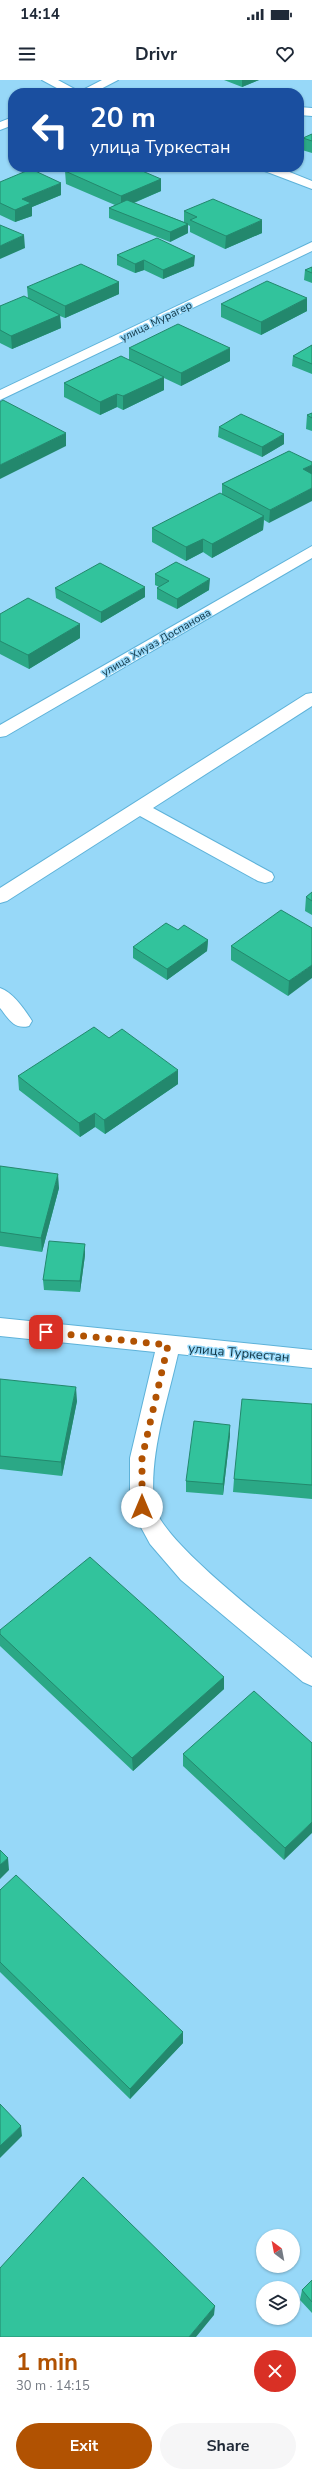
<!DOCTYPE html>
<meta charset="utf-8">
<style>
:root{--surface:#fff;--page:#f6f6f7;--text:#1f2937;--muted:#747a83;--accent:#b15202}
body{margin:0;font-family:"Nunito Sans",sans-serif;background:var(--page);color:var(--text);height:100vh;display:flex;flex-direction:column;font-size:15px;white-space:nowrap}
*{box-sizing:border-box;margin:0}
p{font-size:13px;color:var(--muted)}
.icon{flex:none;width:22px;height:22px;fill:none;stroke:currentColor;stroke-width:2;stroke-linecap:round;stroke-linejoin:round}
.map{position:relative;height:2257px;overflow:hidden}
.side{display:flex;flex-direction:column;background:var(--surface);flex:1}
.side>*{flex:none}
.guide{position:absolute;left:8px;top:8px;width:296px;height:84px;border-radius:16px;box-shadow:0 1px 3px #0004;background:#1a4fa0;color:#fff;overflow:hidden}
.needle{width:26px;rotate:328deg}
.controls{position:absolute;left:256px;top:2149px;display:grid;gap:8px}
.controls a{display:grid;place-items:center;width:44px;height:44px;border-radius:50%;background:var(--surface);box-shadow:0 1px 3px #0004;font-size:20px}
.pin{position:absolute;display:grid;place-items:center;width:34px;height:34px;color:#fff;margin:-17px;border-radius:8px;box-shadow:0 2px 6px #0006}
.me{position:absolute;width:44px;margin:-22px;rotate:0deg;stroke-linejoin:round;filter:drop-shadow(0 0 3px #0008)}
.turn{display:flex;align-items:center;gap:14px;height:84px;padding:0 16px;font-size:18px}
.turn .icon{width:52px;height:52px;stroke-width:2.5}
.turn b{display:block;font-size:28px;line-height:34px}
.round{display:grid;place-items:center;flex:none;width:42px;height:42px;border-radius:21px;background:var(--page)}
.summary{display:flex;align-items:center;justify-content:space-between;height:68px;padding:0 16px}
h1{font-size:24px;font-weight:700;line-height:30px;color:var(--accent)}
.primary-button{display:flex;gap:8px;margin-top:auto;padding:8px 16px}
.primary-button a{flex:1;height:46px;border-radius:24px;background:var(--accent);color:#fff;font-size:16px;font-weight:700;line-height:46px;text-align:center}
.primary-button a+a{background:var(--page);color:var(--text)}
.status{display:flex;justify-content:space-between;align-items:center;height:28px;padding:0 20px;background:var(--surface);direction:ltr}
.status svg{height:11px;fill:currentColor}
header{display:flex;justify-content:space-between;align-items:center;height:52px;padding:0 16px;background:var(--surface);font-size:18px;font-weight:700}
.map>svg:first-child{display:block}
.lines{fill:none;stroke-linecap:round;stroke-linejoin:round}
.minor-casing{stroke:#5eb2d9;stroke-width:2}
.secondary-casing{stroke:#5eb2d9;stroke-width:2}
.minor{fill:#fff;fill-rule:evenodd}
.secondary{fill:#fff;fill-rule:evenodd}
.wall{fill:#2ba886}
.shaded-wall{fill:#23886d}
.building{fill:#32c39c;stroke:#23886d}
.route{stroke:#b15202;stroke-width:7;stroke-dasharray:0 12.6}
.labels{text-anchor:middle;stroke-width:3;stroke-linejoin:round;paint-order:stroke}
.far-street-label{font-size:11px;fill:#103444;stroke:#97d8f8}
.street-label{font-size:13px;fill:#103444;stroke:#97d8f8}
</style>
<div class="status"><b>14:14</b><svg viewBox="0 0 49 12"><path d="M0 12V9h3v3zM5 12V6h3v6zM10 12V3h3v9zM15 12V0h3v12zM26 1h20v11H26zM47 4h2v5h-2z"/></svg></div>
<header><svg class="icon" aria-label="menu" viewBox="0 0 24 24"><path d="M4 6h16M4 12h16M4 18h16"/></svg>Drivr<svg class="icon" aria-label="heart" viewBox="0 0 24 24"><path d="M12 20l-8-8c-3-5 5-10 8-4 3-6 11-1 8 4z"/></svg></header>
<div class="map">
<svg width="312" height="2257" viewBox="0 0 312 2257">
<rect width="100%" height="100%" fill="#97d8f8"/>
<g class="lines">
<defs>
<path id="minor" d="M42,0H58L82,13H66Z
M299,27L312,28V36L299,35Z
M260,87H277L312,101V109L262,90Z
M312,162V171L0,320V310Z
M312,466V478L6,656L0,657V645Z
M312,613V626L153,728L272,793L274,797L272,801L265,803L258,801L140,736L7,821L0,823V808L306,614Z
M0,908C13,912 25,930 32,941L29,946C14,950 9,939 0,928Z
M0,1238L312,1270V1288L178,1274C167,1323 149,1374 154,1424C158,1460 281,1552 312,1578V1606L303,1602L181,1500L150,1464L130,1427V1378L155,1272L0,1256Z"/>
<path id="secondary" d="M102,0H118L93,13H77Z
M13,37V45L0,50V42Z"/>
</defs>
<!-- minor casing -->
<use href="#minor" class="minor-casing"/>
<!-- secondary casing -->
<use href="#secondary" class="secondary-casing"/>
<!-- minor -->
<use href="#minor" class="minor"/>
<!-- secondary -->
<use href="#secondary" class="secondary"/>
</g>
<!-- wall -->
<path class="wall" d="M224,0H259L242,7Z
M312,54V73L302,70L303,58Z
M65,91L161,99V111L134,123L184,142V131L262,153L225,169L190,152V146L188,145V153L170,162L109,138V128L115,125L66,104Z
M0,102L61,115L32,127V136L15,142L0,135Z
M117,175L194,186L163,199L144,190L135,193L117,185Z
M312,187V203L304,200L305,190Z
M119,202V214L65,238L60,236L61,248L12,269L0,263V226L28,218L27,207Z
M221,224L307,231L261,255L221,237Z
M312,265V294L292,286L293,276Z
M129,268L230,281L181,306L164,298V310L123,330L117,327L100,335L64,317V303L129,280Z
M312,333V351L306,349L307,335Z
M219,347L284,364L262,377L218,357Z
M289,371L269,443L264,440L263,450L212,478L203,472L186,481L152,462V448L222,414V404Z
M155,494L209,510L177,529L157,519V508L159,507L155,505Z
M55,508L145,517L101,543L56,518Z
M0,534L80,558L29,589L0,574Z
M312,812V835L305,831L306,817Z
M312,848L288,916L231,880V866Z
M178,850L208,860L207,871L167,900L133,878V867Z
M109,958L178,1004L105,1054L95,1047L80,1057L19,1010L18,996Z
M0,1086L59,1108L42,1172L0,1166Z
M85,1175L80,1212L44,1210L43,1200Z
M0,1299L77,1321L62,1396L0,1389Z
M312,1324V1419L233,1412L234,1399Z
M230,1355L223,1415L186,1412V1401Z
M0,1550L224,1597V1609L133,1691L0,1566Z
M312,1663L284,1780L183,1686V1674Z
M0,1810L183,1963L130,2019L0,1892Z
M312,2200V2233L300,2220L302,2210Z"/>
<!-- shaded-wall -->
<path class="shaded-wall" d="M242,0H259L242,7Z
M161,99V111L121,128V116Z
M61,103V115L32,127V136L15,142V130L22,119Z
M262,140V153L225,169L226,156Z
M188,144V153L170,162V152Z
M24,155L25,168L0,179V166Z
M195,176L194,186L163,199V190Z
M144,180V190L135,193V184Z
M119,202V214L65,238V226Z
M307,218V231L261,255V242Z
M60,235L61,248L12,269L11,256Z
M230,268V281L181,306V293Z
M164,297V310L123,330V316Z
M117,314V327L100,335V322Z
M66,353V366L0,399V385Z
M284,354V364L262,377V367Z
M312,385V398L303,389Z
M312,408V421L269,443L270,430Z
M264,436L263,450L212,478V464Z
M203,459V472L186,481V467Z
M210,499L209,510L177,529V519Z
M145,507V517L101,543V532Z
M80,544V558L29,589L28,575Z
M208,860L207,871L167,900V889Z
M312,885V898L288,916L289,901Z
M178,990V1004L105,1054L104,1040Z
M95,1033V1047L80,1057L79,1043Z
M58,1094L59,1108L42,1172L41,1158Z
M85,1164V1175L80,1212V1201Z
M76,1307L77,1321L62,1396L61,1382Z
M230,1345V1355L223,1415V1404Z
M224,1597V1609L133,1691L132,1678Z
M312,1742V1753L284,1780L285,1768Z
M8,1778L9,1790L0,1799V1785Z
M183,1952V1963L130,2019V2009Z
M21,2046L22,2056L0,2078V2066Z
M215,2226L214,2235L196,2257H189Z"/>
<!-- building -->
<path class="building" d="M312,54V61L303,58Z
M76,87H133L161,99L121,116L65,91Z
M31,89L61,103L22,119L31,123L15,130L0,123V102Z
M213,119L262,140L226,156L190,140L197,137L184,131Z
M127,120L188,144L170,152L109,128Z
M0,145L24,155L0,166Z
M157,158L195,176L163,190L144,180L135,184L117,175Z
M81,184L119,202L65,226L27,207Z
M312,187V193L305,190Z
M267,201L307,218L261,242L221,224Z
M24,216L60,235L11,256L0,250V226Z
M178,244L230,268L181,293L129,268Z
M312,265V284L293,276Z
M121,276L164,297L123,316L117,314L100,322L64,303Z
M3,320L66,353L0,385V322Z
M312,333V338L307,335Z
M241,334L284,354L262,367L219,347Z
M289,371L312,382V385L303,389L312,394V408L270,430L222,404Z
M220,413L264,436L212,464L203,459L186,467L152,448Z
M176,482L210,499L177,519L157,508L169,501L155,494Z
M100,483L145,507L101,532L55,508Z
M28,518L80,544L28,575L0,561V534Z
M312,812V821L306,817Z
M281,830L312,848V885L289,901L231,866Z
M166,843L178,850L184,845L208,860L167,889L133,867Z
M94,947L109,958L122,949L178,990L104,1040L95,1033L79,1043L18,996Z
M0,1086L58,1094L41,1158L0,1152Z
M49,1161L85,1164L80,1201L43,1200Z
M0,1299L76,1307L61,1382L0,1376Z
M242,1319L312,1324V1405L234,1399Z
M194,1341L230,1345L223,1404L186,1401Z
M90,1477L224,1597L132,1678L0,1554V1550Z
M254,1611L312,1663V1742L285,1768L183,1674Z
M0,1770L8,1778L0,1785Z
M16,1795L183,1952L130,2009L0,1882V1810Z
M0,2024L21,2046L0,2066Z
M83,2097L215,2226L189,2257H0V2188Z
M312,2200V2222L302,2210Z"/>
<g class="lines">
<!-- route -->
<path class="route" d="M46,1252L168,1265L142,1378V1427"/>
</g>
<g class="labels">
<!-- far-street labels -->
<g class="far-street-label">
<text transform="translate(156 241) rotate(-26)" y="4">улица Мурагер</text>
<text transform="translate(156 562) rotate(-30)" y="4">улица Хиуаз Доспанова</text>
</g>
<!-- street labels -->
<g class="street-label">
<text transform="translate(239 1272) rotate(5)" y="5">улица Туркестан</text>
</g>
</g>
</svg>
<div class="controls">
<a><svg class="needle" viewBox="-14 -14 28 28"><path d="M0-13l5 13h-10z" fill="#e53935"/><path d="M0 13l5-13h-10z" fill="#747a83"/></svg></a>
<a><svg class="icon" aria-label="layers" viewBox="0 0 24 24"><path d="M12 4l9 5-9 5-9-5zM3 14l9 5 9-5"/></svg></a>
</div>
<div class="pin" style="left:46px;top:1252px;background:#d93025"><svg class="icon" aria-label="arrive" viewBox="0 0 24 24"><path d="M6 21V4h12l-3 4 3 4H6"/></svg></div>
<svg class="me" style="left:142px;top:1427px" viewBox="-20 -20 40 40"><circle r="19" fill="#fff"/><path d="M0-13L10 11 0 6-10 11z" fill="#b15202"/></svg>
<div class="guide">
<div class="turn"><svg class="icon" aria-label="left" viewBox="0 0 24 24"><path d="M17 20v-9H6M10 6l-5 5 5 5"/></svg><div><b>20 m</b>улица Туркестан</div></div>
</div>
</div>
<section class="side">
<div class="summary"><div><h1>1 min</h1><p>30 m · 14:15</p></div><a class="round" style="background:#d93025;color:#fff"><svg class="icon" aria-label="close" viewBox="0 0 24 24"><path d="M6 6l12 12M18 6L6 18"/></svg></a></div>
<div class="primary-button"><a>Exit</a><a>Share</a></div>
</section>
